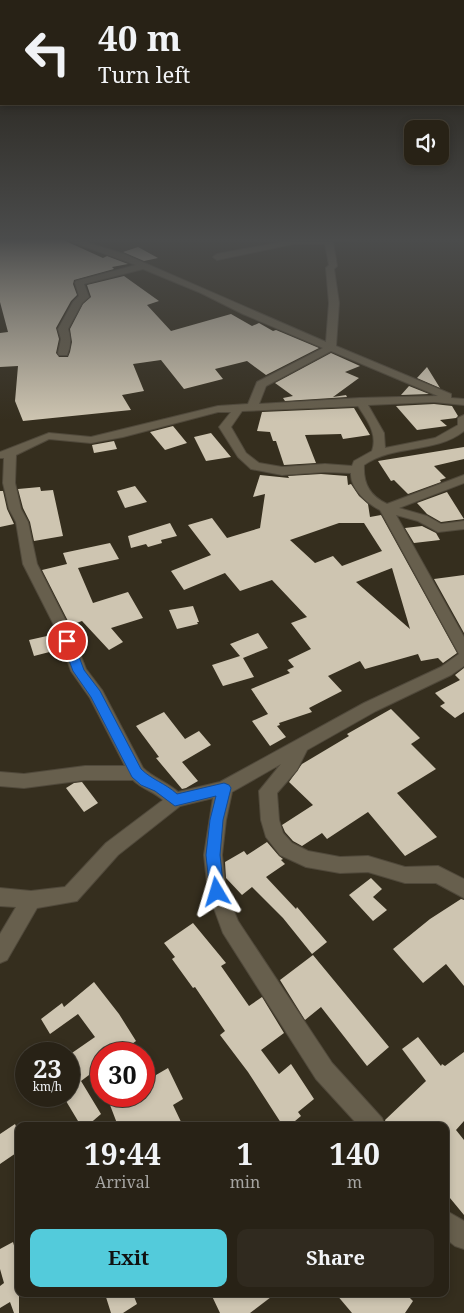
<!DOCTYPE html>
<style>
:root{--surface:#282216;--page:#302a1f;--text:#f1f3f6;--muted:#a5a4a1;--line:#443f35;--accent:#53cbdb}
body{margin:0;font-family:"Noto Serif",serif;background:var(--page);color:var(--text);height:100vh;display:flex;flex-direction:column;font-size:19px;white-space:nowrap}
*{box-sizing:border-box;margin:0}
p{font-size:16px;color:var(--muted)}
.icon{flex:none;width:28px;height:28px;fill:none;stroke:currentColor;stroke-width:2;stroke-linecap:round;stroke-linejoin:round}
.map{position:relative;flex:1;overflow:hidden}
.sheet{position:absolute;left:15px;top:1122px;width:434px;height:175px;display:flex;flex-direction:column;background:var(--surface);border-radius:10px;box-shadow:0 2px 8px #0003,0 0 0 1px var(--line)}
.sheet>*{flex:none}
.banner{position:absolute;left:0px;top:0px;width:465px;height:105px;box-shadow:0 2px 8px #0003,0 0 0 1px var(--line);background:#282216;color:var(--text);overflow:hidden}
.fabs{position:absolute;left:404px;top:120px;display:grid;gap:10px}
.fabs a{display:grid;place-items:center;width:45px;height:45px;border-radius:10px;background:var(--surface);box-shadow:0 2px 8px #0003,0 0 0 1px var(--line);font-size:25px}
.speed{position:absolute;left:15px;top:1042px;display:flex;gap:10px;font-size:25px;font-weight:700;text-align:center}
.speed>*{display:grid;place-content:center;width:65px;height:65px;border-radius:50%;background:var(--surface);box-shadow:0 2px 8px #0003,0 0 0 1px var(--line);line-height:1}
.speed small{font-size:12px;font-weight:400}
.speed .limit{border:8px solid #d22;background:#fff;color:#111}
.pin{position:absolute;display:grid;place-items:center;width:42px;height:42px;color:#fff;margin:-21px;border:2px solid #fff;border-radius:50%;box-shadow:0 1px 5px #0007}
.me{position:absolute;width:55px;margin:-28px;rotate:353deg;stroke-linejoin:round;filter:drop-shadow(0 0 4px #0008)}
.turn{display:flex;align-items:center;gap:18px;height:105px;padding:0 15px;font-size:22px}
.turn .icon{width:65px;height:65px;stroke-width:2.5}
.turn b{display:block;font-size:35px;line-height:42px}
.eta{display:flex;justify-content:space-evenly;align-items:center;height:85px;text-align:center}
.eta b{font-size:30px;font-weight:700;line-height:35px}
.action{display:flex;gap:10px;margin-top:auto;padding:10px 15px}
.action a{flex:1;height:58px;border-radius:10px;background:var(--accent);color:#111;font-size:20px;font-weight:700;line-height:58px;text-align:center}
.action a+a{background:var(--page);color:var(--text)}
.map>svg:first-child{display:block}
.building{fill:#cec5b1;fill-rule:evenodd}
.lines{fill:none;stroke-linecap:round;stroke-linejoin:round}
.minor-casing{stroke:#50493b;stroke-width:2}
.minor{fill:#675f4d;fill-rule:evenodd}
.route{fill:#1a73e8;stroke:#114b97}
</style>
<div class="map">
<svg width="464" height="1313" viewBox="0 0 464 1313">
<rect width="100%" height="100%" fill="#352e1e"/>
<!-- building -->
<path class="building" d="M0,238H38L43,240L59,238L103,258L107,256L128,264L112,267L114,269L74,280L73,284L77,295L71,301L56,328L59,339L56,353L59,357H68L70,352L72,342L70,329L83,304L91,297L87,285L124,276L159,301L147,305L171,331L231,314L252,326L259,323L273,331L276,330L319,348L266,375L247,361L215,369L223,379L184,389L161,360L133,364L144,391L122,395L131,410L23,421L15,401L18,366L0,367V333L8,332L0,302Z
M138,247L158,258L144,261L123,252Z
M331,353L360,366L345,372L359,378L333,397L346,395L347,397L285,401L283,398L293,396L275,383Z
M427,367L440,388L417,378Z
M409,386L429,394L401,395Z
M434,404L452,406L458,416L456,418L440,420L447,426L417,430L396,406Z
M354,408L370,435L343,439L341,434L305,435L316,463L284,465L276,441H273L270,432L257,431L262,412Z
M173,426L187,443L165,450L150,432Z
M211,433L231,457L206,461L194,437Z
M114,441L117,449L94,453L92,445Z
M464,447V459L434,466L446,478L440,480L441,482L408,494L394,480L391,481L378,461Z
M321,474L347,476L348,485L351,484L359,496L368,504L370,517L381,515L457,653L443,663L438,658L421,661L418,654L365,669L360,661L328,676L342,691L309,708L312,712L279,723L280,725L277,726L286,737L270,746L252,721L268,714L251,689L290,673L287,670L294,667L288,660L311,649L291,623L307,617L272,580L240,591L225,573L184,590L171,571L211,555L188,525L212,518L227,538L260,528L265,494L253,497L260,475L289,478L288,476ZM339,523H364L382,551L342,566L333,556L315,563L290,540ZM392,568L410,629L356,582Z
M135,486L147,502L125,508L117,491Z
M40,487L41,491L53,490L63,536L34,541L30,522L23,508L18,489Z
M0,491H3L7,509L14,524L0,527Z
M447,492L464,519L441,522L427,514L417,503Z
M170,523L177,536L161,540L162,543L148,547L146,544L131,548L128,536Z
M422,526L436,533L440,540L414,543L405,528Z
M110,543L119,559L78,568L93,603L128,592L143,618L111,628L123,642L109,650L82,621L71,625L69,623L42,570L67,564L63,553Z
M464,575V633L434,579Z
M193,606L199,622H197L198,624L177,629L169,610Z
M258,633L268,648L243,658L254,677L223,686L212,665L240,656L230,644Z
M56,634L61,649L34,656L29,640Z
M464,668V712L455,718L440,706L445,703L435,693L460,680L455,675Z
M391,709L420,738L411,744L436,769L397,793L437,837L405,856L368,812L327,839L322,833L302,846L293,841L285,832L282,825L313,805L289,782L302,764L349,736L347,734Z
M164,712L185,739L199,731L211,745L182,762L198,781L186,788L182,789L156,758L159,757L136,726Z
M82,782L98,803L84,812L66,788L74,783Z
M267,842L279,856L283,859L281,860L285,864L266,877L296,909L297,907L327,942L312,954L283,918L252,887L242,895L226,878L225,862L244,851L247,855Z
M371,878L382,889L373,897L387,910L373,921L349,895Z
M461,899L464,900V986L446,964L423,983L393,949L430,919Z
M193,923L226,963L221,966L249,1006L262,997L284,1033L261,1050L279,1074L291,1064L314,1099L298,1112L301,1116L289,1126H283L248,1072L220,1035L225,1031L195,987L193,988L172,959L175,957L164,943Z
M313,955L389,1047L367,1066L321,1007L305,1020L280,980Z
M94,982L119,1014L136,1041L118,1054H101V1066L81,1081L101,1114L87,1126H81L63,1096H69V1055L95,1037L78,1014L50,1034L41,1019L62,1003L64,1007Z
M418,1037L441,1066L442,1064L445,1066L464,1052V1121L456,1130L464,1140V1215L445,1192V1126H387L385,1120L426,1081L402,1049Z
M168,1068L183,1099L173,1105L183,1126H118L110,1105L125,1096H144V1082Z
M15,1124L19,1133V1151L0,1164V1134Z
M13,1242L19,1263V1313H14L10,1302L0,1308V1286L4,1283L0,1269V1249Z
M105,1294H133L137,1304L123,1313H111Z
M211,1294H275L250,1313H220Z
M336,1294H406L413,1301L405,1313H352Z"/>
<g class="lines">
<defs>
<path id="minor" d="M61,238H72L124,254L326,342L329,303L326,268L329,265L325,244H293L217,260L213,257L217,254L293,240L358,238L354,240H335L333,242L337,266L334,269L339,303L336,346L451,394V398L464,399V405L434,402L368,405L384,433L385,448L435,438L458,425V418L464,415V431C435,454 394,444 364,465C363,484 370,496 387,504L464,475V483L399,508L427,516L441,524L464,521V529L438,532L418,521L396,515L464,637V666L451,675L376,711L307,750L297,770L277,793L279,820L283,833L292,843L308,851L340,857L368,856L405,867L438,866L464,879V898L436,883H405L368,872L340,873L306,867L280,855L266,837L261,820L259,791L281,764L232,792L226,820L222,855L226,892L238,921L332,1063L382,1118L385,1126H359L316,1079L223,933L208,892L204,855L213,798L180,806L118,855L77,901L37,908L7,960L0,963V934L16,907L0,906V888L31,891L65,887L106,843L163,800C153,791 142,789 133,780H85L24,788L0,786V772L24,774L85,766H125L90,698L71,671L57,631L23,564L16,522L9,509L3,483L4,458H0V452L49,433L91,437L218,406L248,404L257,382L323,348L243,314L201,293L143,269L84,284L89,297L82,303L68,329C71,338 71,346 67,355H59L58,353L61,339L58,329L73,302L79,296L75,283L76,281L136,265ZM331,351L438,396L360,398L259,404L266,386ZM358,406C367,420 378,434 372,451L354,461L352,466L325,464L282,467L259,463L246,453L231,427L242,411ZM218,412H231L219,427L238,457L251,469L282,475L325,472L351,473C350,489 368,504 380,510L459,654L441,667L364,703L220,782L178,792C167,782 153,778 143,768L102,690L86,669L71,631L37,564L28,522L21,509L15,483L16,455L49,439L91,443L123,437Z
M445,1210L464,1221V1249L455,1246L445,1238Z"/>
</defs>
<!-- minor casing -->
<use href="#minor" class="minor-casing"/>
<!-- minor -->
<use href="#minor" class="minor"/>
</g>
<!-- sky -->
<linearGradient id="sky" x2="0" y2="1"><stop stop-color="#1d1910"/><stop offset="0.57" stop-color="#4b4c4c"/><stop offset="1" stop-color="#4b4c4c" stop-opacity="0"/></linearGradient>
<rect width="464" height="421" fill="url(#sky)"/>
<!-- route -->
<path class="route" d="M67,637L73,641L84,670L100,691L141,769C152,780 165,783 177,794L224,783L229,785L231,788L223,820L220,855L224,892L222,897L217,899L212,897L210,892L206,855L210,820L216,796L175,806L155,791L141,785L132,777L91,697L73,671L62,641Z"/>
</svg>
<div class="fabs">
<a><svg class="icon" aria-label="sound" viewBox="0 0 24 24"><path d="M4 9h4l5-4v14l-5-4H4zM17 9q2 3 0 6"/></svg></a>
</div>
<div class="speed"><div>23<small>km/h</small></div><div class="limit">30</div></div>
<div class="pin" style="left:67px;top:641px;background:#d93025"><svg class="icon" aria-label="arrive" viewBox="0 0 24 24"><path d="M6 21V4h12l-3 4 3 4H6"/></svg></div>
<svg class="me" style="left:217px;top:892px" viewBox="-20 -20 40 40"><path d="M0-17L14 15 0 8-14 15z" fill="#1a73e8" stroke="#fff" stroke-width="4"/></svg>
<div class="banner">
<div class="turn"><svg class="icon" aria-label="left" viewBox="0 0 24 24"><path d="M17 20v-9H6M10 6l-5 5 5 5"/></svg><div><b>40 m</b>Turn left</div></div>
</div>
<section class="sheet">
<div class="eta">
<div><b>19:44</b><p>Arrival</p></div>
<div><b>1</b><p>min</p></div>
<div><b>140</b><p>m</p></div>
</div>
<div class="action"><a>Exit</a><a>Share</a></div>
</section>
</div>
